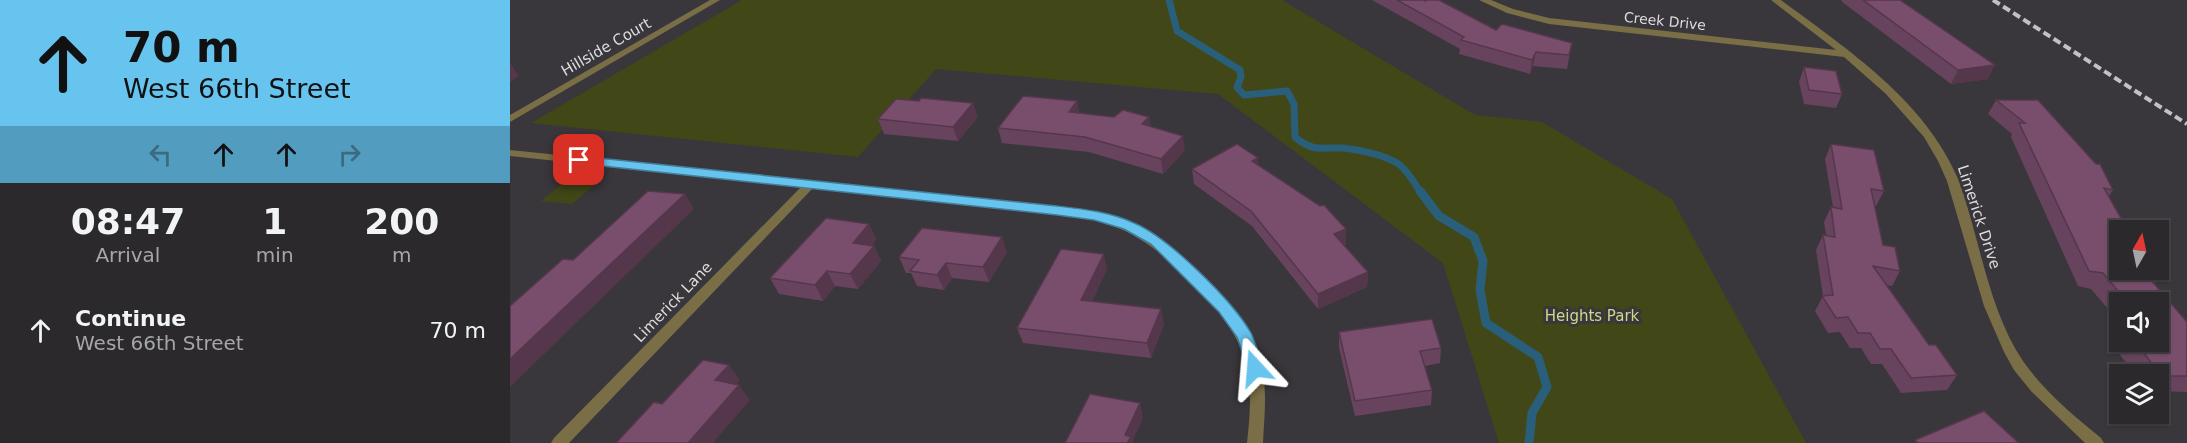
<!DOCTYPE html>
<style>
:root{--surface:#2b292c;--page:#373538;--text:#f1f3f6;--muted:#a6a6a9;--line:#474548}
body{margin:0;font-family:"DejaVu Sans",sans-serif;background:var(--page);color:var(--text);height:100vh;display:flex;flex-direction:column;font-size:22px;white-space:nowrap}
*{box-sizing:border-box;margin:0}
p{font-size:20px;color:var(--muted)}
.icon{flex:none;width:33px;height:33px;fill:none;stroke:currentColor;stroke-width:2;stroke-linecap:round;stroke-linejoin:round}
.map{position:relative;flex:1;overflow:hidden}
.details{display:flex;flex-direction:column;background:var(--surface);width:510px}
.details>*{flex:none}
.guide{background:#67c4ef;color:#111;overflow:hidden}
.needle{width:39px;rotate:9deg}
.fabs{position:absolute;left:1599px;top:220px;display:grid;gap:12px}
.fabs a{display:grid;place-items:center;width:60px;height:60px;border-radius:0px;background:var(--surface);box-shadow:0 2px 4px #0004,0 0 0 2px var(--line);font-size:30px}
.pin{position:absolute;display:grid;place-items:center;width:51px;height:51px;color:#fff;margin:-26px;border-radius:12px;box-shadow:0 3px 9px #0006}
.me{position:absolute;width:66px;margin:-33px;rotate:341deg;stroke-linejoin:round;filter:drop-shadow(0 0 4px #0008)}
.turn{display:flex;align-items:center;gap:21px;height:126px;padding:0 24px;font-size:27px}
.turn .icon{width:78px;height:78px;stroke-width:2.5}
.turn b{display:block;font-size:42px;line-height:51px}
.lanes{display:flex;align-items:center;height:57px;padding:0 24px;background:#0003;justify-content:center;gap:30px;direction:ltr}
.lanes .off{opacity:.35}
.eta{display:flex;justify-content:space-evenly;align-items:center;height:102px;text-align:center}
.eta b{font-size:36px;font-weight:700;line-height:42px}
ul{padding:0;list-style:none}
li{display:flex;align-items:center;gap:18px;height:90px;padding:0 24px}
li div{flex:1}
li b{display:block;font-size:22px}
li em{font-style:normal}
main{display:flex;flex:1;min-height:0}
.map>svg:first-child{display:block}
.green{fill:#424718}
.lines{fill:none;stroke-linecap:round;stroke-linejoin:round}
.stream-far1{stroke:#295f7a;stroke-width:7}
.stream{stroke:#295f7a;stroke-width:9}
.street{fill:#7a6e46;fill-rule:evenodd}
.rail{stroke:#c3c1c5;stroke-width:4;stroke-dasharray:8 4;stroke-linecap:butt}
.wall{fill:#68435d}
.shaded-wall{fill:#55374c}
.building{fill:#794e6c;stroke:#55374c;stroke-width:1.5}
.route{fill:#67c4ef;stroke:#437f9b;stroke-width:1.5}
.labels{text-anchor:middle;stroke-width:6;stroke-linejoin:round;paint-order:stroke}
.far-street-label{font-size:14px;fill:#dddcdf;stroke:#39373b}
.street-label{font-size:15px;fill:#dddcdf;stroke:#39373b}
.park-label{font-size:15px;fill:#cfd98a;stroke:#39373b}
</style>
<main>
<section class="details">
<div class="guide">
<div class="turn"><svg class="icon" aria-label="ahead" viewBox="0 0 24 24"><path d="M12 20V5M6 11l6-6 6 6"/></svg><div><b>70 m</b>West 66th Street</div></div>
<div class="lanes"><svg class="icon off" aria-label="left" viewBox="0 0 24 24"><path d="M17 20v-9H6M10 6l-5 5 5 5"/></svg><svg class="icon" aria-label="ahead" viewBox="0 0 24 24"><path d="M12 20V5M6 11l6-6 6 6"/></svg><svg class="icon" aria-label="ahead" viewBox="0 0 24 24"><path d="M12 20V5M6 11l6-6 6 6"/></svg><svg class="icon off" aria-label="right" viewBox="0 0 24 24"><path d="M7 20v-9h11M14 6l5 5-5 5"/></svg></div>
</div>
<div class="eta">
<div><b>08:47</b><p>Arrival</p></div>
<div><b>1</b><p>min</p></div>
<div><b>200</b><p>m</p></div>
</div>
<ul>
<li><svg class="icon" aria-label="ahead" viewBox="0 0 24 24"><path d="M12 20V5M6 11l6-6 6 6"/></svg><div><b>Continue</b><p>West 66th Street</p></div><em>70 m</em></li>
</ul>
</section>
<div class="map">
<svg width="1677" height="443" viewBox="0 0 1677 443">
<rect width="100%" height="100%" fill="#39373b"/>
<!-- green -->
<path class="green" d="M232,0H772L965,115L1032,122L1162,199L1296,443H989L933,263L708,94L426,69L348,157L21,123Z
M59,178L88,182L62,204L31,201Z"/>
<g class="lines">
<!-- stream-far1 -->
<path class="stream-far1" d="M659,0L667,31L730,70L731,77L727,87L734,95L777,91L784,104L785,137C804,153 812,147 833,148C850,150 873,155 887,163C897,169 905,184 911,193"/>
<!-- stream -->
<path class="stream" d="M910,191L929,216L964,237L973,261L970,290L976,323L1028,357L1037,387L1022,413L1019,443"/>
<!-- street -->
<path class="street" d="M200,0H210L0,122V115Z
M969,0H981L1003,9L1039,18L1326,50L1261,0H1271C1338,50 1415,100 1449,181C1470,239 1478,309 1513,361C1534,391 1564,416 1591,438L1594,443H1575L1521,391L1504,370L1494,352L1474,306L1437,181L1428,161L1414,137L1376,94L1334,57L1039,24L997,13Z
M0,150L547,206C575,211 606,215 631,229C677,253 744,322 753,374C757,397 754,420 753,443H737C740,414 743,385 734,357C721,312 650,243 606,227C568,213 525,212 485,207C424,201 364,195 303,188L59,443H41L44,438L291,187L0,156Z"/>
<!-- rail -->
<path class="rail" d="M1483,0L1677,124"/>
</g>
<!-- wall -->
<path class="wall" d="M862,0H914L986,30L1062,43L1057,69L1023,66L1020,74L949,54L950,49Z
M1332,0H1390L1478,79L1441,84L1331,1Z
M1294,67L1332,94L1326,108L1294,104L1289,82Z
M1486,100L1603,190L1599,196L1647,281L1644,284L1677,322V392L1648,391V375H1626L1610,355L1622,342H1648V303H1610V323L1581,289L1568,286L1501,137L1502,134L1478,114Z
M409,101L468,117L448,141L374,134L368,119Z
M567,101L569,114L641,126L675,150L653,174L579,152L492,143L488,128Z
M1321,144L1374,191L1366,206H1365L1373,245L1390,271L1382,286L1376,285L1419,345L1447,375L1437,390L1391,393L1372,364H1361L1351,348H1340L1330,332L1318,333L1305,311L1313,296L1306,250L1313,235H1316L1314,222L1321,207H1323L1315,159Z
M748,158V165L836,244L834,245L858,272L857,287L808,309L742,226L684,184L682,169Z
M359,224L366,239L361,246H364L371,261L348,289L325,286L313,301L269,294L260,278Z
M497,252L479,282L442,278L434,290L407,286L401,273H396L389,257Z
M597,269L582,301L654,324L641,358L513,343L507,328Z
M829,332L931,348L930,363L915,366L922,390L921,405L845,416L829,348Z"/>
<!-- shaded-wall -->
<path class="shaded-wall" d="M1026,52L1023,66L1020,74L1022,60Z
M0,63L9,76L0,82Z
M1485,65L1478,79L1441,84L1448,70Z
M567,101L570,116L559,112Z
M463,103L468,117L448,141L443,127Z
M639,117L642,132L632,124Z
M673,136L675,150L653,174L651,159Z
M748,158L749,173L742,161Z
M175,194L184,209L0,387V359Z
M359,224L366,239L350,258L343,243Z
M836,229V244L824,249V234Z
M492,237L497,252L479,282L473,267Z
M364,246L371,261L348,289L340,274Z
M594,254L597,269L575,315L571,300Z
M436,263L442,278L434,290L427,275Z
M317,271L325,286L313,301L305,285Z
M858,272L857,287L808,309V294Z
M651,309L654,324L641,358L637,343Z
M219,365L230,380L216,395L205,380Z
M229,385L240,400L203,443H178Z
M630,403L633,418L622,443H617L615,435Z"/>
<!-- building -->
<path class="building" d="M887,0H914L915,1V0H929L986,30L992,24L1062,43L1059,55L1026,52L1022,60L951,40L954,37Z
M1353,0H1390L1485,65L1448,70Z
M1294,67L1326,71L1332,94L1299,90Z
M513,96L567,101L559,112L604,117L613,110L639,117L632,124L673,136L651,159L575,137L488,128Z
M411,98L463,103L443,127L368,119L386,99L409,101Z
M1486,100H1528L1586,164H1590L1603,190L1594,188L1618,231H1610V270H1640L1647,281L1641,280L1677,322V376H1652L1625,342H1648V303H1618L1593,273L1579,271L1509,123H1515Z
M727,144L748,158L742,161L810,206L814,205L836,229L824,234L858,272L808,294L741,211L682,169Z
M1321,144L1364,150L1374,191L1361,189L1373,245L1385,247L1390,271L1363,266L1419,345H1426L1447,375L1401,378L1381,349H1370L1360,333H1348L1338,317L1326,318L1312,296L1323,295L1313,235L1325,237L1321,207L1332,209Z
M138,191L175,194L0,359V306L53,259L63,260Z
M316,218L359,224L343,243L364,246L340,274L317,271L305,285L260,278Z
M412,228L492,237L473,267L436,263L427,275L400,271L409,260L389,257Z
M551,249L594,254L571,300L651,309L637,343L507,328Z
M922,319L931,348L910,351L922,390L845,401L829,332Z
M193,360L219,365L205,380L229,385L178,443H106L144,402L152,404Z
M580,394L630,403L615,435L621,437L617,443H555Z
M1474,411L1509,443H1408L1405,440Z"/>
<!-- route -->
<path class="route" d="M69,156L547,206C573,209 600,212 624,223C658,237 722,300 741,333C746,343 749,356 753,368L751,372H739L727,337L709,312L641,244L614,229L584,220L547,215L65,163V157Z"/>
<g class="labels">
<!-- far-street labels -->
<g class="far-street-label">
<text transform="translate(1155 21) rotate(6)" y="5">Creek Drive</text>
</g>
<!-- street labels -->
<g class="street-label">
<text transform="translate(96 47) rotate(-30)" y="5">Hillside Court</text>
<text transform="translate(1469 217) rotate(72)" y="5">Limerick Drive</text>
<text transform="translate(163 302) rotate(-46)" y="5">Limerick Lane</text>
</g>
<!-- park labels -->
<g class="park-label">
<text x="1082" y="321">Heights Park</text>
</g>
</g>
</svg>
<div class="fabs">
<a><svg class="needle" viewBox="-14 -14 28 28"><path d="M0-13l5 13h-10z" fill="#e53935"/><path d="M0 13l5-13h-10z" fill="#a6a6a9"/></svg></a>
<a><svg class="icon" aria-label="sound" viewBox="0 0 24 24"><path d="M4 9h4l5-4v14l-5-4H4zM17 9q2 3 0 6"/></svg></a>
<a><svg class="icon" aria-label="layers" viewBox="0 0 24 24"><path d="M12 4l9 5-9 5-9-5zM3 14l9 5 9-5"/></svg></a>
</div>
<div class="pin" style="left:69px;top:160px;background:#d93025"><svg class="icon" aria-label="arrive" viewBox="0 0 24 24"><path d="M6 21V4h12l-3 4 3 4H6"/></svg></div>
<svg class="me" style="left:745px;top:368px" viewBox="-20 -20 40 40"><path d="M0-17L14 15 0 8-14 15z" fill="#67c4ef" stroke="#fff" stroke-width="4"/></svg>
</div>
</main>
